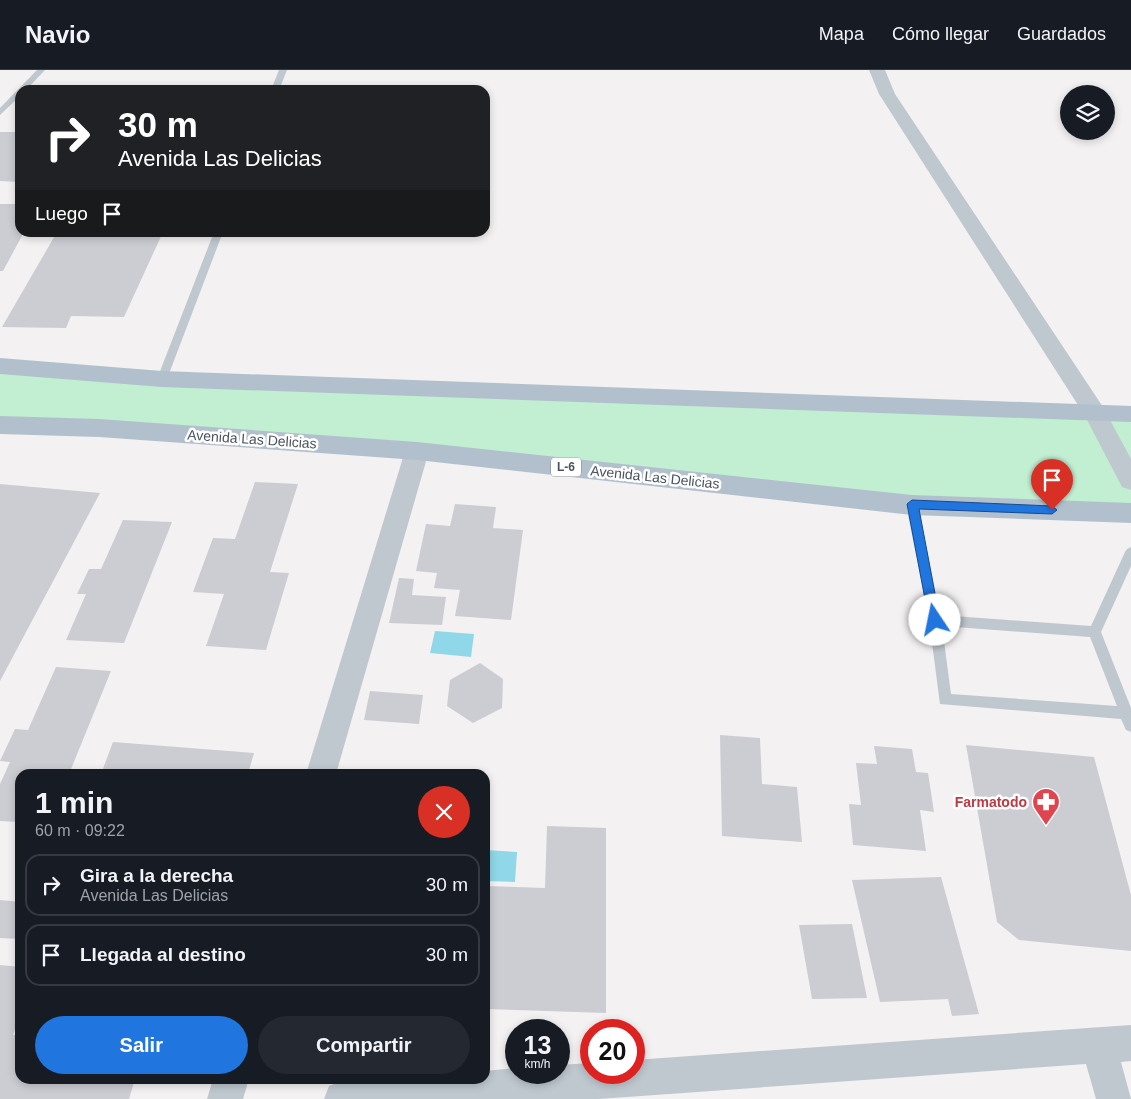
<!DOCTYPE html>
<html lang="es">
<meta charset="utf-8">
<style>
:root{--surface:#171b24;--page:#242831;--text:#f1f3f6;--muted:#9ea1a6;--line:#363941;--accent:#2075de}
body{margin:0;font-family:Arial,sans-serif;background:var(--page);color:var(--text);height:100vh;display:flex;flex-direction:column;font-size:19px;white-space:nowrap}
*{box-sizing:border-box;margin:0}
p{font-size:16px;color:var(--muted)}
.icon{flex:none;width:28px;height:28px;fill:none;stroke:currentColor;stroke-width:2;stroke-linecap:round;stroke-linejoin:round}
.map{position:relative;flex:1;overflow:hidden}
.panel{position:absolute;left:15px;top:699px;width:475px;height:315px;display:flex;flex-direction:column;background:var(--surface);border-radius:15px;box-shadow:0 2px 8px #0003}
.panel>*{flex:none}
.hud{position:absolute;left:15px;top:15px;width:475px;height:152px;border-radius:15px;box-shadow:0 2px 8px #0003;background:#202124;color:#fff;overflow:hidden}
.tools{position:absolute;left:1060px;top:15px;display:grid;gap:10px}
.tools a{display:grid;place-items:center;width:55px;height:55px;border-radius:50%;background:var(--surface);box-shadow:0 2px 8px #0003;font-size:25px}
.speed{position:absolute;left:505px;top:949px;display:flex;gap:10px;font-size:25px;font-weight:700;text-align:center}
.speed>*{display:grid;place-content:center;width:65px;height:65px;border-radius:50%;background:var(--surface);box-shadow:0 2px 8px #0003;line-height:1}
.speed small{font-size:12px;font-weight:400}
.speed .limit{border:8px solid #d22;background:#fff;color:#111}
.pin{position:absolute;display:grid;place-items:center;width:42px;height:42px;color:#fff;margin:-51px -21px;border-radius:50% 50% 50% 0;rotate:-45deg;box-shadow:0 0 5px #0007}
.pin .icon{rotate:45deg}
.me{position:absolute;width:55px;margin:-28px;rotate:349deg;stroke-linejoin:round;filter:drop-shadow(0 0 4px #0008)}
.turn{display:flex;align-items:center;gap:18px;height:105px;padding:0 20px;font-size:22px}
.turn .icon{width:65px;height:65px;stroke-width:2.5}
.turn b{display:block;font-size:35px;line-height:42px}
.then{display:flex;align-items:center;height:48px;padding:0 20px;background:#0003;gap:10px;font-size:19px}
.round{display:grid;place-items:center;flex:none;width:52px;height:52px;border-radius:26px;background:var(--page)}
.head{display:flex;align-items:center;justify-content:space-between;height:85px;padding:0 20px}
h1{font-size:30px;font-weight:700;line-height:38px}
.cta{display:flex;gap:10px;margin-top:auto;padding:10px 20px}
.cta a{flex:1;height:58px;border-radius:30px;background:var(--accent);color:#fff;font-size:20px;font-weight:700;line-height:58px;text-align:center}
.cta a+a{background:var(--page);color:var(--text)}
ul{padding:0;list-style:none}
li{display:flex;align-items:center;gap:15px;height:62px;margin:0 10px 8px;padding:0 10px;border:2px solid var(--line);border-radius:15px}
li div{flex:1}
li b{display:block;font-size:19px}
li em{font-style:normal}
header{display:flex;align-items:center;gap:30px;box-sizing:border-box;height:70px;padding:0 25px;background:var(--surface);border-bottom:1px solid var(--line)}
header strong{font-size:24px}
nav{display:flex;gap:28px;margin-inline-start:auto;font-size:18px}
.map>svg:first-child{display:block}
.green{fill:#c2eed2}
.water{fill:#90d8e9}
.building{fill:#cbcdd3}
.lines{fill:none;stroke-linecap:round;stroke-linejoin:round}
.service{fill:#bfc8cf;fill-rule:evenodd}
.minor{fill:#bfc8cf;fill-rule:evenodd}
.primary{fill:#b2c0ce;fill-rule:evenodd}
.route{fill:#2075de;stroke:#154c90}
.labels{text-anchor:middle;stroke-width:5;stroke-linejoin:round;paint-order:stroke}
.shield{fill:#fff;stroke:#80878e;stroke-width:1}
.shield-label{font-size:12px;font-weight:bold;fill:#49545e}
.street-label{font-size:14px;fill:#49545e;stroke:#fff}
.health-label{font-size:14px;font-weight:bold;fill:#be3a42;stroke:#fff;text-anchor:end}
</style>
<header>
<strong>Navio</strong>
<nav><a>Mapa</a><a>Cómo llegar</a><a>Guardados</a></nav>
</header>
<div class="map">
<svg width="1131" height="1029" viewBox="0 0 1131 1029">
<rect width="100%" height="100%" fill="#f3f1f1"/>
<!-- green -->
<path class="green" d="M0,296L1131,344V443L912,435L417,381L0,357Z"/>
<!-- water -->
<path class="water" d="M435,561L474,564L471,587L430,583Z
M485,780L517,782L515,812L485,811Z"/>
<!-- building -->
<path class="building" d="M0,62H20V112L0,111Z
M0,134H20V162H24L3,201H0Z
M57,162H163L124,247L71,246L66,258L2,257Z
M255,412L298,414L270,502L289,503L266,580L206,576L224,524L193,522L213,468L235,469Z
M0,414L100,423L0,611Z
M455,434L496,437L493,458L523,460L511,550L455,546L460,520L434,518L437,503L416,501L426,454L450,456Z
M123,450L172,452L124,573L66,570L86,524H77L89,499H101Z
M399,508L414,509L412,525L446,527L442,555L389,553Z
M480,593L503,609L502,638L473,653L447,636L450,610Z
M56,597L111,601L69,704H20V752L0,751V714L10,692L0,691L15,659L28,660Z
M370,621L423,625L419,654L364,650Z
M720,665L760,668L762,714L797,717L802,772L722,766Z
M113,672L254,683L248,704H101Z
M966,675L1094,687L1131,825V881L1019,870L997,852Z
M874,676L912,679L916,702L928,703L934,742L920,740L926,781L853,775L849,734L861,735L856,693L877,694Z
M547,756L606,758V943L485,939V816L545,818Z
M941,807L979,944L952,946L948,929L880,932L852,810Z
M0,830L20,832V869L0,868Z
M852,854L867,928L812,929L799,855Z
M0,895L20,897V947L13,965H20V1009H135L129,1029H0Z"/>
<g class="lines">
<!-- service -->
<path class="service" d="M37,0H45L26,20H20V26L0,45V38Z
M279,0H287L279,20H271Z
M214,162H223L167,309L162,313L158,312L157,309Z
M912,430L918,435L940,545L1091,556L1125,482L1127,479L1131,477V496L1101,562L1131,638V662L1126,660L1121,649L940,634L929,550L906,435ZM942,556L1090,567L1117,636L951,624Z"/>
<!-- minor -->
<path class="minor" d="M869,0H885L895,24L1103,337L1131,389V420L1122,417L1085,346L879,24Z
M417,372L425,375L429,381L336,704H306L405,381L409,375Z
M1131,955V991L1121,992L1131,1029H1096L1086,994L599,1029H324L329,1016L342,1011L485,1009V1001L516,998V1002H559V995L591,993V1002H634V990Z
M213,1009H249L243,1029H207Z"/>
<!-- primary -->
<path class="primary" d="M0,288L162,301L1131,336V352L162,317L0,304Z
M0,346L99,349L417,372L912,425L1131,433V453L912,445L417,390L99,367L0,364Z"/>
</g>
<!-- route -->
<path class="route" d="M912,430L1052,436L1057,440L1052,444L919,439L940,550L939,554H930L929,550L907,434Z"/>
<!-- icons -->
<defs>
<symbol id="pharmacy-pin" viewBox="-11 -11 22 30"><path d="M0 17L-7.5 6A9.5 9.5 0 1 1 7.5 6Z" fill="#e0444e" stroke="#fff"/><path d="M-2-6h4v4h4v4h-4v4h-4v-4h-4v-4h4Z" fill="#fff"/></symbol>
</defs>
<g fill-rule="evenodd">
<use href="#pharmacy-pin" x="1030" y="716" width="32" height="43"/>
</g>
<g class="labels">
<!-- shield labels -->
<rect class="shield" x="551" y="387.5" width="30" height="19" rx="4"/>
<g class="shield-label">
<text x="566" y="401">L-6</text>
</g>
<!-- street labels -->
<g class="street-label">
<text transform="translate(252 369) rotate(4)" y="5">Avenida Las Delicias</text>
<text transform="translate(655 407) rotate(6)" y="5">Avenida Las Delicias</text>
</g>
<!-- health labels -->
<g class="health-label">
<text x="1027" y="737">Farmatodo</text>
</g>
</g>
</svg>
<div class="tools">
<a><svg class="icon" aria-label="layers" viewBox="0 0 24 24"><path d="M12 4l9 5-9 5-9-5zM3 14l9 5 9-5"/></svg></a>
</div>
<div class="speed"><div>13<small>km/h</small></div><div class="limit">20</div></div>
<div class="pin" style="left:1052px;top:440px;background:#d93025"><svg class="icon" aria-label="arrive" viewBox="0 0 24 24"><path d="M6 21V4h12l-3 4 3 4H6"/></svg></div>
<svg class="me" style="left:935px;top:550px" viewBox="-20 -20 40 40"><circle r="19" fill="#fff"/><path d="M0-13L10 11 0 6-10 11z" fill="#2075de"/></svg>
<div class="hud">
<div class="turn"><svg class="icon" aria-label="right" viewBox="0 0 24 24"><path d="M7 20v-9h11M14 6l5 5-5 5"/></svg><div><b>30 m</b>Avenida Las Delicias</div></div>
<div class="then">Luego<svg class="icon" aria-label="arrive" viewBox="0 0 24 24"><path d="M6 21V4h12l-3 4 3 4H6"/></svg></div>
</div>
<section class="panel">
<div class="head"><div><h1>1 min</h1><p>60 m · 09:22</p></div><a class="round" style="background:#d93025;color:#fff"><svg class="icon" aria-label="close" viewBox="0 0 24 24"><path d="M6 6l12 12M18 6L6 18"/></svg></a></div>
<ul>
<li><svg class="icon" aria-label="right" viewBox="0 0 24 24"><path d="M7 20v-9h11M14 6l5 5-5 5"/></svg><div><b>Gira a la derecha</b><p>Avenida Las Delicias</p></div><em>30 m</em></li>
<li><svg class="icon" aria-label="arrive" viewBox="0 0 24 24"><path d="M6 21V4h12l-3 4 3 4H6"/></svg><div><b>Llegada al destino</b></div><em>30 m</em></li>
</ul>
<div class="cta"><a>Salir</a><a>Compartir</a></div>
</section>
</div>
